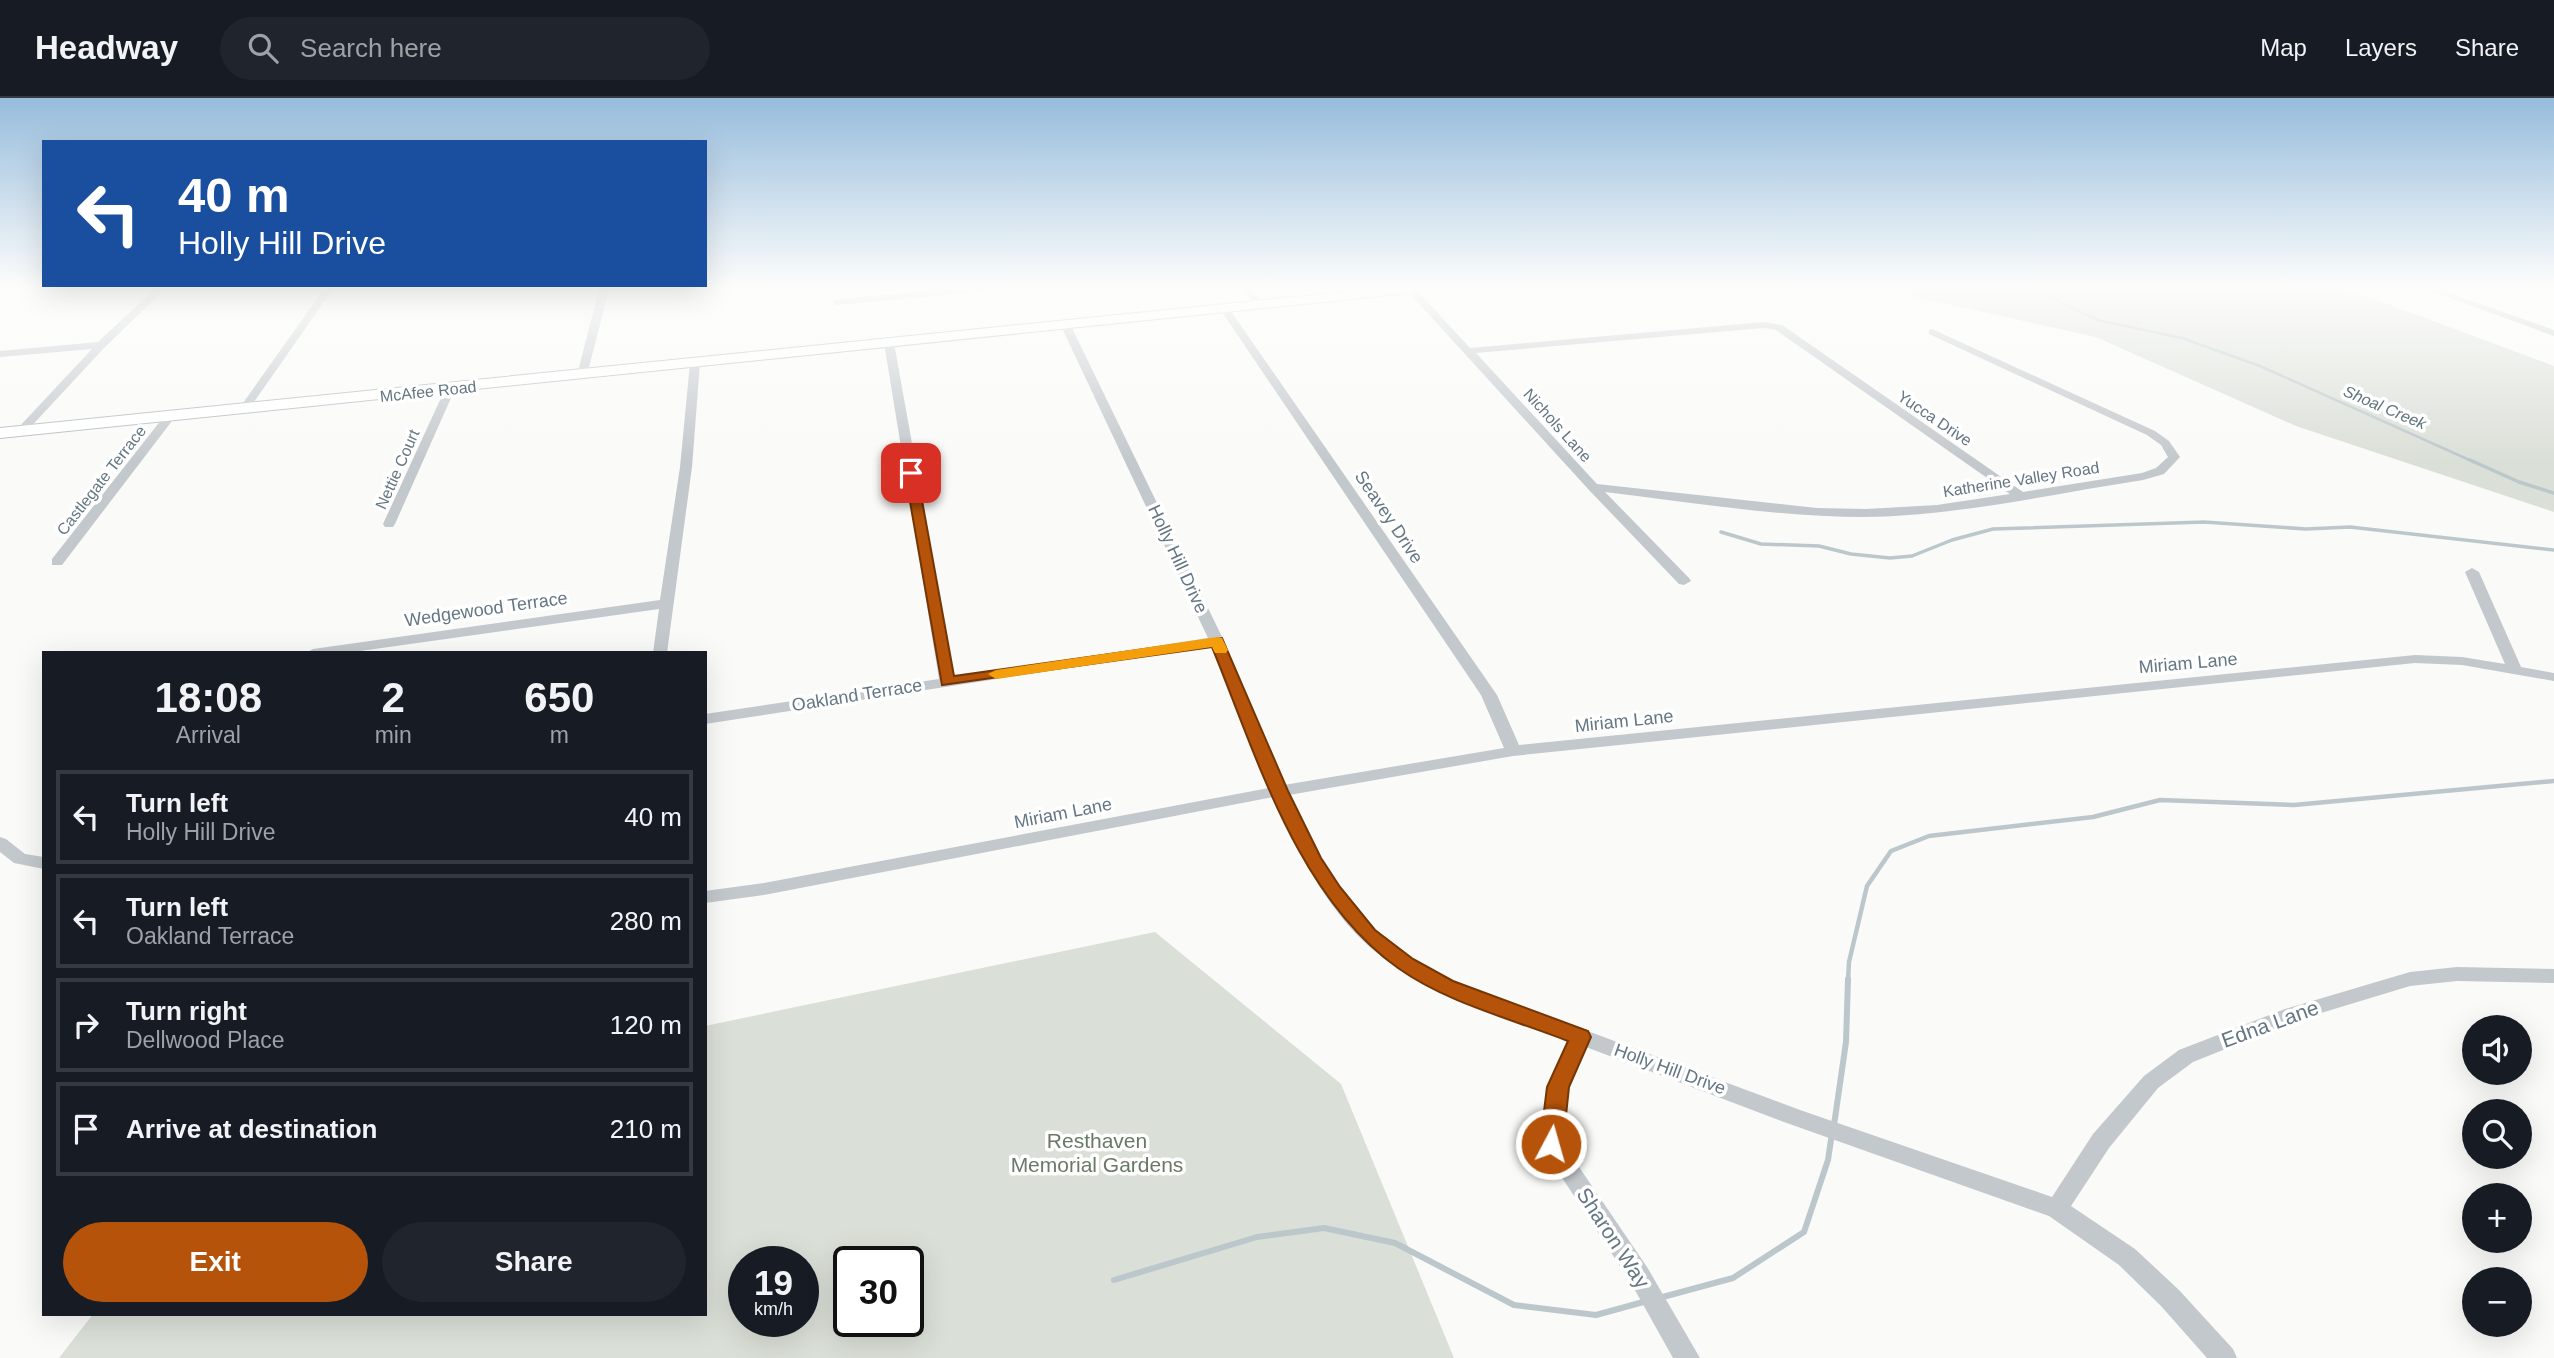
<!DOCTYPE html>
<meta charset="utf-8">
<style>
:root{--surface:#171b24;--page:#20242c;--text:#f1f3f6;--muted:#9ea1a6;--line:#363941;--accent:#b45309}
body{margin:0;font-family:Helvetica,sans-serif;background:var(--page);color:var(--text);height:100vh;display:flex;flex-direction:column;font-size:26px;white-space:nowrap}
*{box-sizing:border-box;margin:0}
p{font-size:23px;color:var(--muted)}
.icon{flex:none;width:38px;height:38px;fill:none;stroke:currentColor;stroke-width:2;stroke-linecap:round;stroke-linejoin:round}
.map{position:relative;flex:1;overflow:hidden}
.drawer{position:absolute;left:42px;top:553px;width:665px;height:665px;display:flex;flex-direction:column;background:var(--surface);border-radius:0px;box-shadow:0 7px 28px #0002}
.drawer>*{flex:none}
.banner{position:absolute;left:42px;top:42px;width:665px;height:147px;border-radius:0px;box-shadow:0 7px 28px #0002;background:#1a4fa0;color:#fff;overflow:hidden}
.buttons{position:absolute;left:2462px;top:917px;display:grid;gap:14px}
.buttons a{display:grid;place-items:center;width:70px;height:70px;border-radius:50%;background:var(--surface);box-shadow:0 7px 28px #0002;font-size:35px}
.speed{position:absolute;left:728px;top:1148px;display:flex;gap:14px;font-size:35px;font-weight:700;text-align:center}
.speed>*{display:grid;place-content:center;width:91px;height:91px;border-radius:50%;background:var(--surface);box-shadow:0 7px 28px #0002;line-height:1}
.speed small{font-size:18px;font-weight:400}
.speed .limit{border:4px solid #111;border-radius:10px;background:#fff;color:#111}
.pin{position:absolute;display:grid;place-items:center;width:60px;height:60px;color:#fff;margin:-30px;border-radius:14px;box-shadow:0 4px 10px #0006}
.me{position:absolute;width:77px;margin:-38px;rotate:6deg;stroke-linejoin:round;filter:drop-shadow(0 0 5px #0008)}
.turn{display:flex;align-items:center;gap:24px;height:147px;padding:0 21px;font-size:32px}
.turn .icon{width:91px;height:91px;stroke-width:2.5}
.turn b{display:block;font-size:49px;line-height:60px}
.eta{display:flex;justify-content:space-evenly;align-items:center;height:119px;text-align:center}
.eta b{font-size:42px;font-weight:800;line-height:49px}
.primary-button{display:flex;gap:14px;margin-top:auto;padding:14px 21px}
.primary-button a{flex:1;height:80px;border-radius:42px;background:var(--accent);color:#fff;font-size:28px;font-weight:800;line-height:80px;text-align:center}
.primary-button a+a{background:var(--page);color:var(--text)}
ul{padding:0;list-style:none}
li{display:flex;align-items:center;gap:21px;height:94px;margin:0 14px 10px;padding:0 7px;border:4px solid var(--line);border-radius:0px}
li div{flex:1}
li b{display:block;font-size:26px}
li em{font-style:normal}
header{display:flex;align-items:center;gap:42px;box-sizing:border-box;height:98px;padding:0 35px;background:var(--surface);border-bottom:2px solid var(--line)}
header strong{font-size:33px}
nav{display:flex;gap:38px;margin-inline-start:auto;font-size:24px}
.search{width:490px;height:63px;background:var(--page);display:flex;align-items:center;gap:18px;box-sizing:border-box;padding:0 24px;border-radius:38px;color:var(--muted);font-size:26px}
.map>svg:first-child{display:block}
.green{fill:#dadfd7;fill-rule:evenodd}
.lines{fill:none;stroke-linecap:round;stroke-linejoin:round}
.stream-far3{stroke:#bbc7cb;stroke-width:2.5}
.stream-far2{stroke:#bbc7cb;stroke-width:3.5}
.stream-far1{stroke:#bbc7cb;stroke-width:4.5}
.stream{stroke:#bbc7cb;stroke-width:6}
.secondary-casing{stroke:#b3babf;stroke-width:2}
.street{fill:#c3c8cc;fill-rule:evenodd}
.secondary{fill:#fff;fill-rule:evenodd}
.route{fill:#b45309;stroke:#753606;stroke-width:2}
.slow{fill:#f59e0b}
.labels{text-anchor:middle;stroke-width:7;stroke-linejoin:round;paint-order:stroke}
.far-street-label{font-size:16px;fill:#657683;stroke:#fff}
.far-water-label{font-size:16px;font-style:italic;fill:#60757c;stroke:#fff}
.street-label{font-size:18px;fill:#657683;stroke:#fff}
.near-street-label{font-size:21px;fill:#657683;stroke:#fff}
.near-park-label{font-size:21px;fill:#687a64;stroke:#fff}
</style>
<header>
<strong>Headway</strong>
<div class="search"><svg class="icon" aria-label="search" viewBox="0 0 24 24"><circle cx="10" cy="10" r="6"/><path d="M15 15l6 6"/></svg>Search here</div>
<nav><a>Map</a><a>Layers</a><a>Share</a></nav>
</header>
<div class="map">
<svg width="2554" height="1260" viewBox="0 0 2554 1260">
<rect width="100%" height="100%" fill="#fafaf8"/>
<!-- green -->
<path class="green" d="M1864,188H2339L2554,268V414L2296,328L2096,239Z
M1155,834L1341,986L1454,1260H59L93,1216H705V928ZM744,1164H803V1223H744ZM849,1164H908V1223H849Z"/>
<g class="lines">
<!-- stream-far3 -->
<path class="stream-far3" d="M2006,188L2046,197L2097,222L2182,240L2260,268L2474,364"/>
<!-- stream-far2 -->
<path class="stream-far2" d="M2470,362L2519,384L2554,395
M1721,434L1761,446L1819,448L1851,456L1890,460L1912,458L1952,442L1993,431L2204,424L2306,431L2350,429L2554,452"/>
<!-- stream-far1 -->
<path class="stream-far1" d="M1848,883L1849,864L1867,788L1891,753L1929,738L2093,719L2160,702L2294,707L2554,683"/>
<!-- stream -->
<path class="stream" d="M1834,1027L1846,944L1848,881
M1114,1182L1257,1139L1324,1130L1395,1145L1514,1207L1596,1217L1647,1203
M1659,1200L1733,1180L1804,1134L1828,1062L1832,1035"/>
<defs>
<path id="secondary" d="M1404,188H1447L1440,192L0,340V330Z"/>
</defs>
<!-- secondary casing -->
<use href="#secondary" class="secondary-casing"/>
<!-- street -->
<path class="street" d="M158,188H168L105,249L25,335H17V331L92,251L0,259V253L98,244Z
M326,188H335L247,314H239L238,312Z
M600,188H610L587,277L582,280L577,277Z
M983,188H1015L1010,191L837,207L832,204L837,201Z
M1241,188H1249L1264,207L1262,209H1256Z
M1403,188H1413L1470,250L1764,224L1782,227L2023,394L2142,375L2156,370L2168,359L2161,347L2147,337L1929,236V232L1932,231L2155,333L2169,343L2180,359L2164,376L2143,382C2051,396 1957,418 1864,419C1778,419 1690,404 1605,394L1689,480L1691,483L1684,487L1679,486L1589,392ZM1764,230L1776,232L2010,396L1937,407L1866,411L1817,410L1597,386L1476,255Z
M2417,188H2430L2554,232V238Z
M1225,208L1228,209L1497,597L1519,647L2415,557L2462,559L2505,566L2465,474L2472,470L2479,474L2521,569L2554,575V583L2462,567L2415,565L1513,658L1289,697C1314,749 1342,806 1388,844C1408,859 1431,871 1453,883L1800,1012L2052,1099L2093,1036L2144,978L2179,952L2285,911L2410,874L2457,869L2554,871V885L2457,883L2410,888L2298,922L2193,964L2158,990L2109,1050L2071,1108L2135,1151L2179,1192L2233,1251L2237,1260H2207L2161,1208L2119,1167L2049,1118L1784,1024L1586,949L1569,989L1562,1044L1647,1169L1700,1260H1673L1631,1185L1540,1046L1547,989L1568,942C1502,917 1426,898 1371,850C1326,811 1298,753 1273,699L764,797L705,805V793L764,785L1269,690L1212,548L705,626V616L939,581L884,245L889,242L894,245L954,579L1208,540L1061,228L1066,225L1071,228L1224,543L1284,687L1504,650L1481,597L1220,211Z
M695,262L700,265L692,369L667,555H653L659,511L346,555H306L313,551L660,502L680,369L690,265Z
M446,289L455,291L395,426L393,429H385L383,426Z
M165,317L175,319L62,467H52V461Z
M0,739L6,741L25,756L44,759V771L14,765L0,754Z"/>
<!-- secondary -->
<use href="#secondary" class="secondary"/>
</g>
<!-- sky -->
<linearGradient id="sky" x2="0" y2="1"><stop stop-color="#96bcdc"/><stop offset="0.52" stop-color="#fdfdfc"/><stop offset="1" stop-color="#fdfdfc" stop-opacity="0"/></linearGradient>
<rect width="2554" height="364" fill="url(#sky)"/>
<!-- route -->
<path class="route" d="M911,372L917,375L954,578L1222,540L1288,693L1321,760L1340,789L1375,832L1413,861L1453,883L1588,933L1591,939L1569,989L1563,1046L1559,1053L1551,1056L1543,1053L1540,1046L1547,989L1568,943C1512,921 1447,905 1398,870C1297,798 1257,659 1212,549L942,587L905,375Z"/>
<!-- slow -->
<path class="slow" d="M1217,539L1222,540L1228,552L1226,555H1215L1212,549L996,581L988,576L996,572Z"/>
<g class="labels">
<!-- far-street labels -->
<g class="far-street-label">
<text transform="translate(428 293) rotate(-6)" y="6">McAfee Road</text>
<text transform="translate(1935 320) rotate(34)" y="6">Yucca Drive</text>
<text transform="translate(1558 327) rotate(48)" y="6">Nichols Lane</text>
<text transform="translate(397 371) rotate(-66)" y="6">Nettie Court</text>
<text transform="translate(2021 381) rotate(-9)" y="6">Katherine Valley Road</text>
<text transform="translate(101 382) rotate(-52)" y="6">Castlegate Terrace</text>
</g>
<!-- far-water labels -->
<g class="far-water-label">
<text transform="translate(2385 309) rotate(23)" y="6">Shoal Creek</text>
</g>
<!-- street labels -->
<g class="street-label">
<text transform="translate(1389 419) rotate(56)" y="6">Seavey Drive</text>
<text transform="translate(1178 461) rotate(65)" y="6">Holly Hill Drive</text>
<text transform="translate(486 511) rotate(-8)" y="6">Wedgewood Terrace</text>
<text transform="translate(2188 565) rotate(-5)" y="6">Miriam Lane</text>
<text transform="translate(857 597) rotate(-9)" y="6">Oakland Terrace</text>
<text transform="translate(1624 623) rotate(-6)" y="6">Miriam Lane</text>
<text transform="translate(1063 715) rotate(-11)" y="6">Miriam Lane</text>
<text transform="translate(1670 971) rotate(20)" y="6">Holly Hill Drive</text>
</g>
<!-- near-street labels -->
<g class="near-street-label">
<text transform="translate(2270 926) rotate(-20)" y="7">Edna Lane</text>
<text transform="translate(1613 1140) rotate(57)" y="7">Sharon Way</text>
</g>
<!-- near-park labels -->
<g class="near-park-label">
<text x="1097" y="1050">Resthaven<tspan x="1097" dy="24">Memorial Gardens</tspan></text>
</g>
</g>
</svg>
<div class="buttons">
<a><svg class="icon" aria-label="sound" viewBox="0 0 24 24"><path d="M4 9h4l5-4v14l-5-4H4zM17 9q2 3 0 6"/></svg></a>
<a><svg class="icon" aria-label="search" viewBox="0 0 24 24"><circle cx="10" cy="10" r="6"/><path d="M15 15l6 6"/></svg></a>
<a>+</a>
<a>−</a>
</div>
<div class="speed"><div>19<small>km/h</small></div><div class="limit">30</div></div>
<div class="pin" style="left:911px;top:375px;background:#d93025"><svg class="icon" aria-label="arrive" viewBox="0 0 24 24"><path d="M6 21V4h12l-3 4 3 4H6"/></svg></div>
<svg class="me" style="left:1551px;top:1046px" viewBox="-20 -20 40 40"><circle r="17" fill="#b45309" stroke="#fff" stroke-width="3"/><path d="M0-11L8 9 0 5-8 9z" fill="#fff"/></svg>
<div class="banner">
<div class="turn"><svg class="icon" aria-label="left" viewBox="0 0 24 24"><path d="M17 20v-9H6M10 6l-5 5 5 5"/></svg><div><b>40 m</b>Holly Hill Drive</div></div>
</div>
<section class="drawer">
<div class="eta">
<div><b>18:08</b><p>Arrival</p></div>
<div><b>2</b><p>min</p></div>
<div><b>650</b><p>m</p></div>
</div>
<ul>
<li><svg class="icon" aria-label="left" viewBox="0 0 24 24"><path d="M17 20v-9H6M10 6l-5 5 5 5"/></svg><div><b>Turn left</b><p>Holly Hill Drive</p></div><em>40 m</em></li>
<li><svg class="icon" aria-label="left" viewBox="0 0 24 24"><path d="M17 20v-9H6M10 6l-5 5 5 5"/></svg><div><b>Turn left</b><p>Oakland Terrace</p></div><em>280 m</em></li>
<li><svg class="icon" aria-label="right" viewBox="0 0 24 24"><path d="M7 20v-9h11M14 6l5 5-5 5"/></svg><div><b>Turn right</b><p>Dellwood Place</p></div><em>120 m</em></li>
<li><svg class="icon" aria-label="arrive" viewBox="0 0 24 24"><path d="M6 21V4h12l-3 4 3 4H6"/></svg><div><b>Arrive at destination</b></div><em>210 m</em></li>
</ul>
<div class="primary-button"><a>Exit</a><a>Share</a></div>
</section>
</div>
